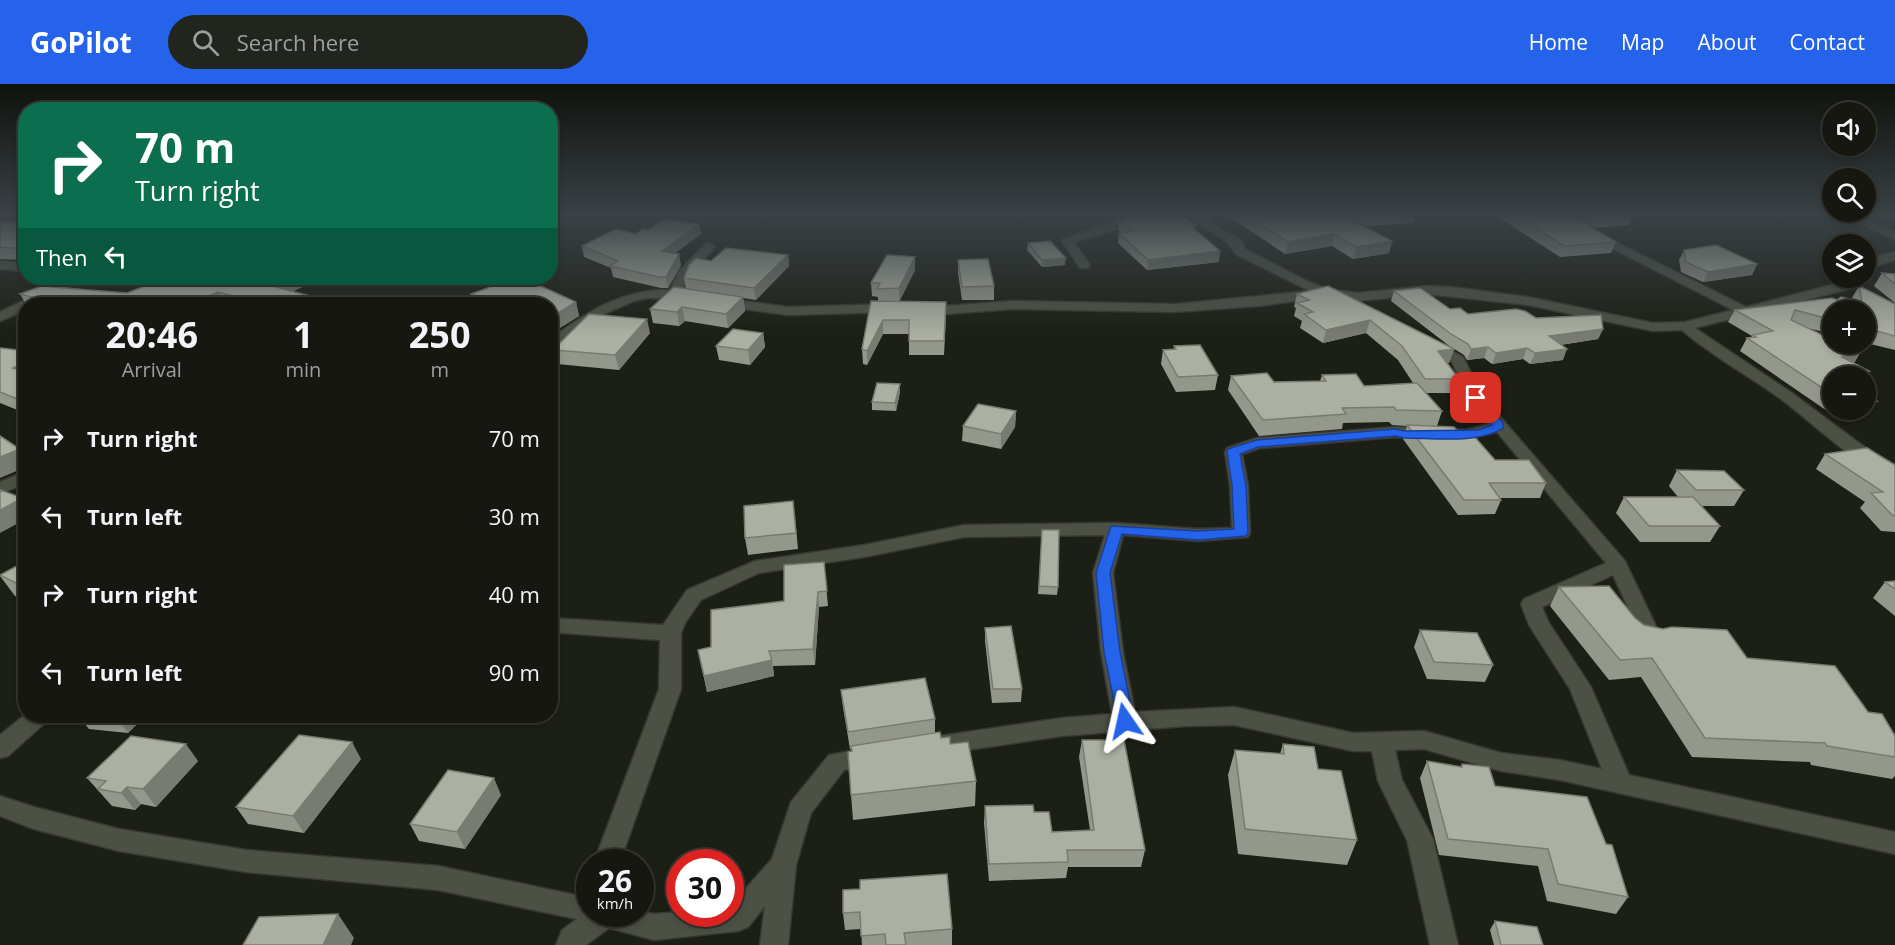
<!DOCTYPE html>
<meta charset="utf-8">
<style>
:root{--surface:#151710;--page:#22241e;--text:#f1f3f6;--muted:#9d9f9f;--line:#343630;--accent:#2563eb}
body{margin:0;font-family:"Open Sans",sans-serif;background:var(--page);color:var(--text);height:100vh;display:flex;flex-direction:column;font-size:22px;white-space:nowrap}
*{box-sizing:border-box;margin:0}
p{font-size:20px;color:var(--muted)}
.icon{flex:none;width:33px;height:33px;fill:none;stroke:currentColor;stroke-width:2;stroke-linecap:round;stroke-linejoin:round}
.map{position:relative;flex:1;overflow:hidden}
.drawer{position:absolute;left:18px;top:213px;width:540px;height:426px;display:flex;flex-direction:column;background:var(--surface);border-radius:24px;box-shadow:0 3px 9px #0003,0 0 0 2px var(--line)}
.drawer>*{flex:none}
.banner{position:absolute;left:18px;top:18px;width:540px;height:183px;border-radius:24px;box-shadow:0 3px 9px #0003,0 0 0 2px var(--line);background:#0b6e4f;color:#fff;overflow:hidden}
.controls{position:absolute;left:1822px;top:18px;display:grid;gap:12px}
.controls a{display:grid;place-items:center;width:54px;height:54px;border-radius:50%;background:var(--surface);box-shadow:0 3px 9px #0003,0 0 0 2px var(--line);font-size:30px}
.speed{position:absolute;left:576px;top:765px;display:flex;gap:12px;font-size:30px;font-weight:700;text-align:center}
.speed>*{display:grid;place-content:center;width:78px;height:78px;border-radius:50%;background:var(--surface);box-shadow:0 3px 9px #0003,0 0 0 2px var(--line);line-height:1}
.speed small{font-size:15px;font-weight:400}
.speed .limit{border:9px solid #d22;background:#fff;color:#111}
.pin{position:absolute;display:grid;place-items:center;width:51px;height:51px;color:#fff;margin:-26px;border-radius:12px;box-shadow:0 3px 9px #0006}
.me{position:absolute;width:66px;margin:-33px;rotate:349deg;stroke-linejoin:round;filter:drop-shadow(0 0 4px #0008)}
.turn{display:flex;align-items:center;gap:21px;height:126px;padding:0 18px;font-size:27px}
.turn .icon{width:78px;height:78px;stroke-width:2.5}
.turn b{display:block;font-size:42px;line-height:51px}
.then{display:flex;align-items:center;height:57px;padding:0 18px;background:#0003;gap:12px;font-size:22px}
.eta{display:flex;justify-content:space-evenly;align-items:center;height:102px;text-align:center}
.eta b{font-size:36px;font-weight:700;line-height:42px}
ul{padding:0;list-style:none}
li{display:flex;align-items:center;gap:18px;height:78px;padding:0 18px}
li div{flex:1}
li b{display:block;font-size:22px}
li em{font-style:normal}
header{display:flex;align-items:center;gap:36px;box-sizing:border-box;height:84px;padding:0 30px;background:var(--accent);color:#fff}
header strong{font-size:28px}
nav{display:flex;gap:33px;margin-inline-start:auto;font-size:21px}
.search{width:420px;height:54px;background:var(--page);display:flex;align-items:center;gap:15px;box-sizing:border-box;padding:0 21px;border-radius:33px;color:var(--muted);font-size:22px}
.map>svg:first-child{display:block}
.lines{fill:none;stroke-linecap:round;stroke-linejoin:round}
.minor-casing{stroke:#363832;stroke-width:3}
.minor{fill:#4d5145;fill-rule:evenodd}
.wall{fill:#94978c}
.shaded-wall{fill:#787b72}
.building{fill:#acb0a3;stroke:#787b72;stroke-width:1.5}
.route{fill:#2563eb;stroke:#184099;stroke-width:1.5}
</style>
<header>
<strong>GoPilot</strong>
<div class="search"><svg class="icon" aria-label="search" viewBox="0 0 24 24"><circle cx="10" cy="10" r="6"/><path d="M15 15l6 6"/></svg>Search here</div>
<nav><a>Home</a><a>Map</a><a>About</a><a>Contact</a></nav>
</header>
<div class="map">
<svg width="1895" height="861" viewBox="0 0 1895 861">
<rect width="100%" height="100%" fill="#1c1f15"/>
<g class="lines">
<defs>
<path id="minor" d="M1132,131H1147L1109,148L1074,158L1090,181L1088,184H1080L1061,156Z
M1187,131C1192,131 1198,130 1202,132C1210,134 1213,140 1219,144C1228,151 1242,152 1245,165L1307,197L1328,205L1357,209L1427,202L1452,203L1528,213L1653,239L1685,238L1733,226L1580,148L1560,131H1573L1588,144L1746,223L1843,198L1849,194H1862L1853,204L1695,244L1792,309L1859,359L1895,383V395C1861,387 1811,337 1781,315C1748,291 1713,273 1682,246L1653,247L1528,221L1427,210L1357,217L1326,213L1258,222L1175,228L1012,225L945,230L921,229L914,225L921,221L945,222L1012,217L1175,220L1310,207L1235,170C1227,151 1201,145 1187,131Z
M1841,131H1856L1895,148V156Z
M709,159L715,163C703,178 687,188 683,207L695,209L697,212L695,215L648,214L634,217L604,230L550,266V255C587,228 623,204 670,206L679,187L705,160Z
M1895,168V176L1866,185L1868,174Z
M0,177L26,179V187L0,185Z
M70,194H85L36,220H26V226L0,237V228Z
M720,214L788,223L893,220L900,224L893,228L788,231L715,221L713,218L715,215Z
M1430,255L1463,273L1483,313L1625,477L1662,555L1659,560L1652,562L1645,560L1613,491L1542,523L1549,539L1591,603L1629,691L1895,748V770L1560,696L1501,687L1424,665L1395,666L1402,696L1433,755L1458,861H1430L1407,756L1378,697L1372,667H1353L1234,641L1186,642L1062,652L926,672L918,670L914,663L918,656L926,654L1062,634L1112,630L1101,568L1093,489L1105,451L964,453L864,473L759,489L701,516L685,539L681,549V605L620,778H594L659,605L660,556L550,548V534L663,541L687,506L755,477L864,461L964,441L1116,439L1198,445L1232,444L1230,401L1225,368L1227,364L1257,354L1396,343L1466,346L1489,340L1468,314L1452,278L1423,259ZM1497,348L1606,479L1524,515L1521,520L1529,541L1570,605L1602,685L1560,676L1501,669L1424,647L1353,649L1234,623L1135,628L1123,568L1113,489L1123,451L1198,457L1248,453L1250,449L1248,401L1242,370L1260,364L1396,353L1466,355Z
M26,387V399L0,410V398Z
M26,630L49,632L46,638L8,672L0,674V651Z
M872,663L880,665L884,672L880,679L844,686L811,729L796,781L788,861H760L765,822L748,843L738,847L654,856L609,844L586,861H556L562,846L577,835L438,806L246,788L119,767L34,745L0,732V712L34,723L119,745L246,766L438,782L590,814V830H640V827L654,830L680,828V830H730V822L772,775L791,718L829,671Z"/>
</defs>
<!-- minor casing -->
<use href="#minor" class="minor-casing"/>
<!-- minor -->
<use href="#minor" class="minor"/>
</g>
<!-- wall -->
<path class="wall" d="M1227,131H1415L1413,139L1364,142L1392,157L1389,169L1353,175L1332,162L1285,170Z
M1495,131H1573L1578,135L1616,158L1611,169L1560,173Z
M1576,131H1633L1629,141L1594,144Z
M1868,131H1895V133H1874Z
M1119,136L1196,141L1195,146L1219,178L1147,186L1118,159L1119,149L1121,148L1118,146Z
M0,138H26V176L0,175Z
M699,140L701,150L675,169L681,181L668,204H661L613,193L611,184L584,173L582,162L648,146Z
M1028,159L1065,181L1042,183L1027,166Z
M1684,166L1757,180L1752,191L1703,198L1681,188L1679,176Z
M788,171L789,182L756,216L743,214L745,227L728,244L685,237L679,242L653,239L650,225L686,205L684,194L711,177Z
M915,173V186L899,218L946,232L944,271H909V250H883L867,281L863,280L862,265L878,217V213L872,212L871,199Z
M958,176L994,202V216H962L958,189Z
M1882,189L1895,190V219L1874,202Z
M309,200L291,208L341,220H26L20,210L127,209Z
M1859,202L1895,220V266L1866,259V226H1833V250L1807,244L1860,269L1854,279L1869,287L1866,292H1833V326H1866V310L1877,317L1868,331L1836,333L1740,267L1747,254H1751L1752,252L1728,238L1735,226L1852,216V214Z
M1394,207L1450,225L1468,230L1536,234L1603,245L1598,255L1561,261L1563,276L1530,280L1523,275L1492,280L1484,274L1467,276L1464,271L1448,261L1391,217Z
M471,210L576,218L579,232L550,250V220H474Z
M1297,210L1454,265L1449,279H1447L1459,295L1454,309H1426L1442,327L1437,342L1462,351L1495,376L1546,399L1540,414H1500L1501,416L1495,430L1458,431L1403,355L1407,342L1392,341L1389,338L1343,339L1342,345L1259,352L1228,306L1231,292L1274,298L1320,297L1322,291L1364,302L1413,299L1398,276L1366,249L1323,259L1300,244L1302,237L1294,232L1296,224L1294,223Z
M650,249L619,286L557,280L553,266Z
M763,249L765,263L750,281L719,276L716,262Z
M1174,262L1218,291L1215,306L1176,308L1161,280L1163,266L1174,265Z
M0,264L25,329L0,319Z
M900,308L896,327L872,326V318Z
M1016,327L1015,343L1001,365L962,357L963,342Z
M1825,370L1895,381V448L1881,447L1860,424L1865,418L1816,385Z
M1677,386L1744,406L1734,422H1701L1720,442L1710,458H1640L1616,429L1624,413H1678L1669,402Z
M795,433L798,465L748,471L745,454Z
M1042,446L1058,503L1057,511L1038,510Z
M26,477V517L15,512L0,492Z
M824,478L828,522L819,523L815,581L773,582L774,592L707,608L698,566L711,563L784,517Z
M1895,497V532L1873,514L1885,498Z
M1559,503L1635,534L1644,541L1747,574L1868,628L1895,652V692L1892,695L1811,681L1810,678L1692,673L1641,593L1609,596L1550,522Z
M985,544L1022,605L1021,618L992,619L985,557Z
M1420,546L1493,581L1485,598L1427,595L1414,563Z
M841,606L935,635V649L950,660L976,697L975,722L853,736L851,711V665H850L843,623Z
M78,632H145L128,649L89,645Z
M1082,656L1145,766L1141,783H1068L1066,794L989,797L984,739L985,722L1034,728L1052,748L1090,746L1079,673Z
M1283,660L1318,685L1357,756L1347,781L1238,770L1228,691L1235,666L1280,670Z
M361,675L304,749L248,740L236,723Z
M198,677L156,723L141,720L135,726L112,722L87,694Z
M1427,677L1461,683L1462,680L1495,702L1628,813L1616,830L1547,817L1538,782L1439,771L1420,694Z
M501,711L465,765L419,757L410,740Z
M843,806L952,845V861H862L861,845L845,846L843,829Z
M1495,837L1543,861H1494L1490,846Z"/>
<!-- shaded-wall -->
<path class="shaded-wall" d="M1118,131H1126L1117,134Z
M699,140L701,150L664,177L662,167Z
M1334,150L1332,162L1285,170L1288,158Z
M1392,157L1389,169L1353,175L1356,163Z
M1220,167L1219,178L1147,186L1148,176Z
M679,170L681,181L668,204L666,193Z
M788,171L789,182L756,216L754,204Z
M915,173V186L899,218V204Z
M1066,174L1065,181L1042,183V176Z
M1757,180L1752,191L1703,198L1708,188Z
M288,194H307L309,200L274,215L268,201Z
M218,208L224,220H190Z
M743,213L745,227L728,244L726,230Z
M576,218L579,232L550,250V234Z
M682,223L685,237L679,242L677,228Z
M647,235L650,249L619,286L615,271Z
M883,236V250L867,281V267Z
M1370,236L1366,249L1323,259L1326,246Z
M1603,245L1598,255L1545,263L1549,252Z
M763,249L765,263L750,281L748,266Z
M1488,263L1484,274L1467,276L1471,265Z
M1527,264L1523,275L1492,280L1496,269Z
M1454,265L1449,279L1433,281L1438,267Z
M1567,265L1563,276L1530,280L1535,269Z
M1860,269L1852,282L1842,273Z
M26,278V297L13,284Z
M1869,287L1866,292H1837Z
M900,300V308L896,327L895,319Z
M26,309V328L25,329L15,314Z
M1016,327L1015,343L1001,365V350Z
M20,365L26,374V383L0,394V373Z
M23,414L26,418V435L0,449V426Z
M818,508L819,523L815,581L813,565Z
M772,576L774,592L707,608L704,592Z
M116,632H145L128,649Z
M352,658L361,675L304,749L293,732Z
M186,660L198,677L156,723L143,705Z
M494,694L501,711L465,765L457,748Z
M127,703L141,720L135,726L121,709Z
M338,830L354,854L351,861H323Z"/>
<!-- building -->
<path class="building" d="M1132,131H1181L1196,141L1191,142L1220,167L1148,176L1119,149L1134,147L1119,136Z
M1246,131H1364L1344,132L1392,157L1356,163L1334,150L1288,158Z
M1516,131H1573L1578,135L1616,158L1564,162Z
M1595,131H1628L1598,133Z
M664,135L699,140L662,167L679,170L666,193H659L610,182L618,177L582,162L616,145L636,150L643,145L648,146Z
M0,138H26V165L0,163Z
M1050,157L1066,174L1042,176L1028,159Z
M1716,161L1757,180L1708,188L1686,178L1684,166Z
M726,164L788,171L754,204L684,194L689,181L696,174L711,177Z
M887,171L915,173L899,204L877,205L880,199H871Z
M988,175L994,202L962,203L958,176Z
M1882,189L1895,190V200Z
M165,194H288L268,201L341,220H265L218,208L190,220H59L20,210L42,202L127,209Z
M515,194H523L576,218L550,234V220H498L471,210Z
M1328,202L1454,265L1438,267L1459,295H1425L1402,262L1370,236L1326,246L1304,230L1313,228L1297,219L1309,216L1297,210Z
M1859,202L1895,220V252L1866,244V226H1833V236L1795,226L1791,236L1833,256V260H1840L1860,269L1842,273L1869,287L1837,292H1839H1833V311L1747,254L1756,253L1753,251L1773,247L1735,226L1832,214L1837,216L1841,213L1862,218Z
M674,203L743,213L726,230L682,223L677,228L650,225Z
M1420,204L1450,225L1460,224L1468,230L1516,225L1525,227L1536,234L1601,231L1603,245L1549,252L1567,265L1535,269L1527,264L1496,269L1488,263L1471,265L1468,260L1451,250L1394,207Z
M871,217L946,218L944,257H909V236H883L867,267L862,265Z
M589,230L647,235L615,271L553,266Z
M733,245L763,249L748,266L716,262Z
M1200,261L1218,291L1178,293L1163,266L1176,265L1174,262Z
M0,264L26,267V278L13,284L26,288V309L15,314L0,308Z
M1267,289L1274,298L1326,297L1322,291L1356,290L1364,302L1417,299L1442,327L1396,326L1394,323L1342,324L1346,330L1263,336L1231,292Z
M877,299L900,300L895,319L872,318Z
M1866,310L1877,317L1866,318Z
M978,320L1016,327L1001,350L963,342Z
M1407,341L1454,343L1462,351H1473L1495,376H1529L1546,399H1489L1501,416H1464Z
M0,352L20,365L0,373Z
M1867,364L1895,381V432L1892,431L1871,409L1883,408L1825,370Z
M1677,386L1724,387L1744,406H1696Z
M0,406L23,414L0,426Z
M1624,413H1693L1720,442H1649Z
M793,417L796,449L745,454L744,422Z
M1042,446H1059L1058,503L1039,502Z
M26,477V504L0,491Z
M824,478L827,507L818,508L813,565L769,567L772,576L704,592L698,566L711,563V526L784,517V481Z
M1895,497V505L1885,498Z
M1609,502L1635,534L1644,541L1663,545L1672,543L1727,546L1747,574L1835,582L1868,628L1882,630L1895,652V673L1827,662L1825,659L1705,654L1652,574L1620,576L1559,503Z
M1011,542L1022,605H993L985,544Z
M1420,546L1477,549L1493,581L1434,578Z
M925,594L935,635L848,648L841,606Z
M940,648L941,654L950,653V660L968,658L976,697L851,711L848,668L852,667L851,662Z
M299,651L352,658L293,732L236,723Z
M131,652L186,660L143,705L127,703L121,709L98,705L106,697L87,694Z
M1082,656H1124L1145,766H1067L1068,778L989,780L985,722L1033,721L1034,728H1049L1052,748L1094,746Z
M1283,660L1314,663L1318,685L1341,687L1357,756L1245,745L1235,666L1284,670Z
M1427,677L1462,683V680L1489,683L1495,702L1587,713L1606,760L1612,761L1628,813L1558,800L1548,765L1448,755Z
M448,686L494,694L457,748L410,740Z
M947,790L952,845L904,849L906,861H886L885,850L861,852L860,828L843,829V806L860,805V796Z
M338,830L323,861H243L259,833Z
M1495,837L1537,843L1543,861H1501Z"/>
<!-- sky -->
<linearGradient id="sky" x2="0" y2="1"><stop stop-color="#0f110c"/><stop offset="0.52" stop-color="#3a4246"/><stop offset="1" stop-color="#3a4246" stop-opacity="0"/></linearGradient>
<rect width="1895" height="251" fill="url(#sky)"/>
<!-- route -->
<path class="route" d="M1476,310L1480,311L1503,339V344C1479,360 1433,354 1404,354L1396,352L1258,363L1240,370L1246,401L1248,449L1246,452L1198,456L1122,450L1110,489L1120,568L1134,637L1131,642L1125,644L1119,642L1104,568L1096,489L1111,442L1198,447L1234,445L1232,401L1227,368L1228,365L1257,356L1396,345L1404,347L1478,346L1492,341L1470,314Z"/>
</svg>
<div class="controls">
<a><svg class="icon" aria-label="sound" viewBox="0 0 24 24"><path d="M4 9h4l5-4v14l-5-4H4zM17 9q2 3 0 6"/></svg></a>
<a><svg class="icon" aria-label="search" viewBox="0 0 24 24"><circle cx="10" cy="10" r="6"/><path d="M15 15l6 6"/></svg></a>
<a><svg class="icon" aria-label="layers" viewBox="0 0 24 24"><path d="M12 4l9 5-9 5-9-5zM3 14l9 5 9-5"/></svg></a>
<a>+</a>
<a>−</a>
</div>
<div class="speed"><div>26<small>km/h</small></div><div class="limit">30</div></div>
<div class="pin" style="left:1476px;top:314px;background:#d93025"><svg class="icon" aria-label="arrive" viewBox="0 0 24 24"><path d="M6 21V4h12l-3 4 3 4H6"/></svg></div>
<svg class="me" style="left:1125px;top:637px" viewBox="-20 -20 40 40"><path d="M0-17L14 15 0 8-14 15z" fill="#2563eb" stroke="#fff" stroke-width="4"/></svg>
<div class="banner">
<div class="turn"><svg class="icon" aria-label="right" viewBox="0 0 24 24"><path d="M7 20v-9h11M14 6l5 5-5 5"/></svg><div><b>70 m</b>Turn right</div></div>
<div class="then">Then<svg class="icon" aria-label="left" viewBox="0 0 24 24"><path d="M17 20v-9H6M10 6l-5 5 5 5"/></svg></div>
</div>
<section class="drawer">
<div class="eta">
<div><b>20:46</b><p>Arrival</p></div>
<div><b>1</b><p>min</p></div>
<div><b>250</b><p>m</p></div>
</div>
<ul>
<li><svg class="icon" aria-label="right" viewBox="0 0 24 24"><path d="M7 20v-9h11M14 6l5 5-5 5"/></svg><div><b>Turn right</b></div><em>70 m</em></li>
<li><svg class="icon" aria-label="left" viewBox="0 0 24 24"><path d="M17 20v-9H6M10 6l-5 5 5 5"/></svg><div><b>Turn left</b></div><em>30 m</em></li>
<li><svg class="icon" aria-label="right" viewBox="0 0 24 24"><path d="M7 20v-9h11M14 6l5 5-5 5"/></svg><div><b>Turn right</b></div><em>40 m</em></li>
<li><svg class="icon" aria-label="left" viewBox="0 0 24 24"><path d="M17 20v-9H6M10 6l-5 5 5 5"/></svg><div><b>Turn left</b></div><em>90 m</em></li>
</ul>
</section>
</div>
